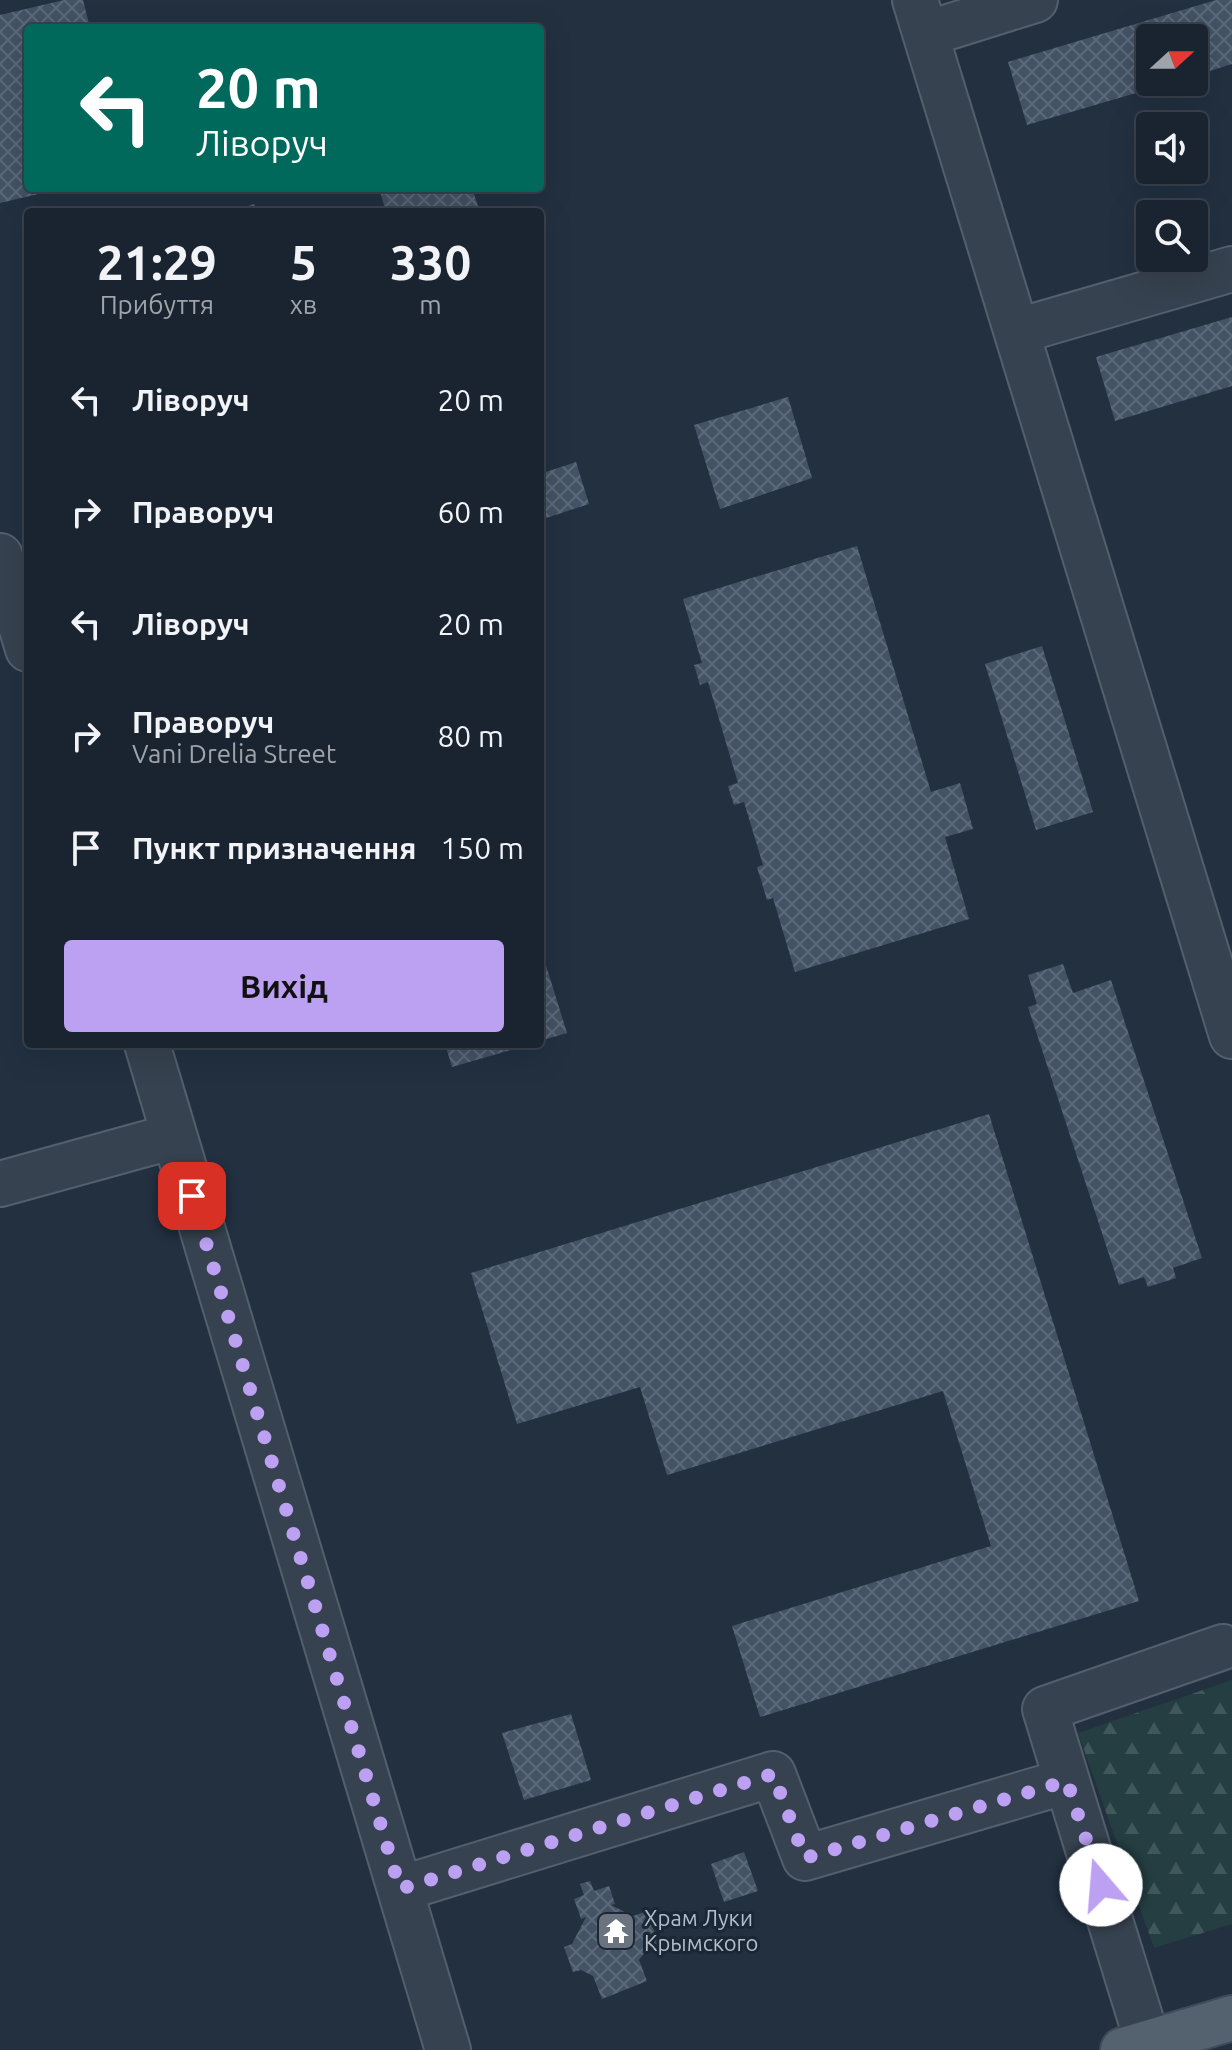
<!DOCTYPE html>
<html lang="uk">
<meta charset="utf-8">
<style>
:root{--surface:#1a2430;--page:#232c38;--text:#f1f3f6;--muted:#9fa4ab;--line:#38414c;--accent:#bca0f2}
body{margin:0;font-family:Ubuntu,sans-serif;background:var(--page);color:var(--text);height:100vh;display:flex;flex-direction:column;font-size:30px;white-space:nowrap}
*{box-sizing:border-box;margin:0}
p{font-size:26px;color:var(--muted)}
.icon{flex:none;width:44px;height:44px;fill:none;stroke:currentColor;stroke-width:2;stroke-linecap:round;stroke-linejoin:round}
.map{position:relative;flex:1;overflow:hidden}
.sheet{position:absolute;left:24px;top:208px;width:520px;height:840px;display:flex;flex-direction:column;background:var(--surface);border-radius:8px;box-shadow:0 8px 32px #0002,0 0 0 2px var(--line)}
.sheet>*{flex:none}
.hud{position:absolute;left:24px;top:24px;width:520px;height:168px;border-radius:8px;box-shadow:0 8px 32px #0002,0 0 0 2px var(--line);background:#00695c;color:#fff;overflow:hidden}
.needle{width:52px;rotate:69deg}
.fabs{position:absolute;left:1136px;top:24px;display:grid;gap:16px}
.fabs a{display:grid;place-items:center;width:72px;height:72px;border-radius:8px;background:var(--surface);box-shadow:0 8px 32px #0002,0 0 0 2px var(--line);font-size:40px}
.pin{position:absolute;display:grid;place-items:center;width:68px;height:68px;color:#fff;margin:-34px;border-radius:16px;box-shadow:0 4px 12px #0006}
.me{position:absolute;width:88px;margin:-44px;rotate:342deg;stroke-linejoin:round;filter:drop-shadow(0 0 6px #0008)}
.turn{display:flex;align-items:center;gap:28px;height:168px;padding:0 40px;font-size:36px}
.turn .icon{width:104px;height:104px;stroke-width:2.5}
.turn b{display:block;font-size:56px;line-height:68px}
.eta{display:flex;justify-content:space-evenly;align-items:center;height:136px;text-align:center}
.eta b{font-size:48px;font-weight:700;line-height:56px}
.primary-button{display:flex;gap:16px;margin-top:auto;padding:16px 40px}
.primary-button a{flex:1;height:92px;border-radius:8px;background:var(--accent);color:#111;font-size:32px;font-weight:700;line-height:92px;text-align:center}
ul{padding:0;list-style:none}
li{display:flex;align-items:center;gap:24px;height:112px;padding:0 40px}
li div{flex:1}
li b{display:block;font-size:30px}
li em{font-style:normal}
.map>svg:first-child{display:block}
.forest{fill:url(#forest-firs)}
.building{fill:url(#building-cross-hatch)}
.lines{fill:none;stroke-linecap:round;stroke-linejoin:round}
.minor-casing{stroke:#545f6d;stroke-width:48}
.major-casing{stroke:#3f4b58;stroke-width:48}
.minor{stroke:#36424f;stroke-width:44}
.major{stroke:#54616f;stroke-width:44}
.route{stroke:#bca0f2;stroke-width:14;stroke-dasharray:0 25.2}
.labels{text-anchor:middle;stroke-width:6;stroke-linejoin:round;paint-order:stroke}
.poi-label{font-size:22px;fill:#b2bcca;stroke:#1b2734;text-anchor:start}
</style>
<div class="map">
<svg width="1232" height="2050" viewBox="0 0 1232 2050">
<defs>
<pattern id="forest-firs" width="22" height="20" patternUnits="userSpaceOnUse" patternTransform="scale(2)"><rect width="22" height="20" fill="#243e41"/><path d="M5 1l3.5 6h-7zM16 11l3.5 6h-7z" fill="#41585b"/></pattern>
<pattern id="building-cross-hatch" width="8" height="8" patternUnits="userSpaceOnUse" patternTransform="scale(2)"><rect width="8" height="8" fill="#435264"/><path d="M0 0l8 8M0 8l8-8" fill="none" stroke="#5c6979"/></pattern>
</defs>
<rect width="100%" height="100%" fill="#223040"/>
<!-- forest -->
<path class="forest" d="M1232,1680V1924L1154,1948L1078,1733Z"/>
<!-- building -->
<path class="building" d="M64,0H83L90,28H28V188L60,189L0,203V15Z
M1216,0H1232V64L1194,76V38H1150V82L1170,83L1027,125L1008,62Z
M379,188H472L480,212H386Z
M254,204L257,212H232V211Z
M1232,317V386L1115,421L1096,357Z
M788,397L812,478L720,509L694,425Z
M576,462L589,504L540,520V474Z
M857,546L931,792L960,783L973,829L945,837L969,919L795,972L773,898L767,900L757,867L763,865L744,802L734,805L728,786L738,783L708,682L700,685L694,665L702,663L683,599Z
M1042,646L1093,812L1036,830L985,664Z
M540,946L567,1033L540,1041Z
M1063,964L1073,993L1111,980L1202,1258L1173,1268L1176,1278L1148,1287L1144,1277L1119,1285L1028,1007L1037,1004L1028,975Z
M445,1044H528V1045L452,1067Z
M989,1114L1139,1601L760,1717L732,1626L991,1546L943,1391L667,1475L640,1387L517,1424L471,1273Z
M571,1714L591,1780L524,1800L502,1733Z
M744,1852L758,1891L724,1902L711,1864Z
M590,1881L594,1891L609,1886L615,1904L611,1905L633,1916L647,1911L659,1945L647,1949L639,1960L647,1981L602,1999L593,1976L581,1970L573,1972L564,1947L572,1944L586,1917L581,1919L574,1899L584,1895L580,1884Z"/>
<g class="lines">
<defs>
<path id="minor" d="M915,0L1232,1036
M926,34L1035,0
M1018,331L1232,269
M0,556L28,649
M147,1044L448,2050
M0,1184L174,1136
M1067,1781L1045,1709L1223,1647
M400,1889L773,1774L805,1858L1067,1781L1148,2043"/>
<path id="major" d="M1123,2050L1232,2018"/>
</defs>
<!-- minor casing -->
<use href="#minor" class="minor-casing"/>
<!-- major casing -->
<use href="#major" class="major-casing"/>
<!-- minor -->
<use href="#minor" class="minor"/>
<!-- major -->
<use href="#major" class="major"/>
</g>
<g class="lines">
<!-- route -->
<path class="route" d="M192,1196L400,1889L773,1774L805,1858L1067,1781L1101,1885"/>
</g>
<!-- icons -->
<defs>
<symbol id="temple-square" viewBox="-11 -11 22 22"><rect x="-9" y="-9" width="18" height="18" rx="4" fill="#6b7280" stroke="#1b2734"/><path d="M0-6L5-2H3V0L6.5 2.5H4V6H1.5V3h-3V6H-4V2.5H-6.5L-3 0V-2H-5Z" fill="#fff"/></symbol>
</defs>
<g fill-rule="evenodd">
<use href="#temple-square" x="594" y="1909" width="44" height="44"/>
</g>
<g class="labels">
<!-- poi labels -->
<g class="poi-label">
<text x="644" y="1926">Храм Луки<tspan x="644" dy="25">Крымского</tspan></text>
</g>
</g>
</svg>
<div class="fabs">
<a><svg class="needle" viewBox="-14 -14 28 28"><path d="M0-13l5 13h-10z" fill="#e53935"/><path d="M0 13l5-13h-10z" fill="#9fa4ab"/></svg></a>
<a><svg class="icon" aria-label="sound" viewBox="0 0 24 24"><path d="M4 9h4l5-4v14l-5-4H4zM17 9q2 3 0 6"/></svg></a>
<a><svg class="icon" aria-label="search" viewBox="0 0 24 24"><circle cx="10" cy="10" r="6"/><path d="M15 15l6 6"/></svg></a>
</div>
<div class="pin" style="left:192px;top:1196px;background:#d93025"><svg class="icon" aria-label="arrive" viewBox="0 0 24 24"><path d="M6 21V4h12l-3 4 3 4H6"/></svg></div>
<svg class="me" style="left:1101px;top:1885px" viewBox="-20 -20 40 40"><circle r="19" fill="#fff"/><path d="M0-13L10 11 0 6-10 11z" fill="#bca0f2"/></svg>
<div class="hud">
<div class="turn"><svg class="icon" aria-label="left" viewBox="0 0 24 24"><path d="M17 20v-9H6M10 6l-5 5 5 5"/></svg><div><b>20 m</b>Ліворуч</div></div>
</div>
<section class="sheet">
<div class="eta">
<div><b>21:29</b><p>Прибуття</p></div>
<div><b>5</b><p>хв</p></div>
<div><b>330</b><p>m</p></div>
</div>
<ul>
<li><svg class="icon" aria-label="left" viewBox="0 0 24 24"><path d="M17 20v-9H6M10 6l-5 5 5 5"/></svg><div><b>Ліворуч</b></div><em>20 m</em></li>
<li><svg class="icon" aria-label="right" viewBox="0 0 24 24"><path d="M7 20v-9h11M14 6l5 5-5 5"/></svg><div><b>Праворуч</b></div><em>60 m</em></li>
<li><svg class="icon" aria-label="left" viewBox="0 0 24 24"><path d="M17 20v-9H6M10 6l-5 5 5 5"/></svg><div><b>Ліворуч</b></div><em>20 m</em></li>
<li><svg class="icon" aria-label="right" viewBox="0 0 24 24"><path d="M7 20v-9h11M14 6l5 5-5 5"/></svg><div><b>Праворуч</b><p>Vani Drelia Street</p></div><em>80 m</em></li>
<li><svg class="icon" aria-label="arrive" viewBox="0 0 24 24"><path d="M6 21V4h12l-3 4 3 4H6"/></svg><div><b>Пункт призначення</b></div><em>150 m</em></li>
</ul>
<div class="primary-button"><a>Вихід</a></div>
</section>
</div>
